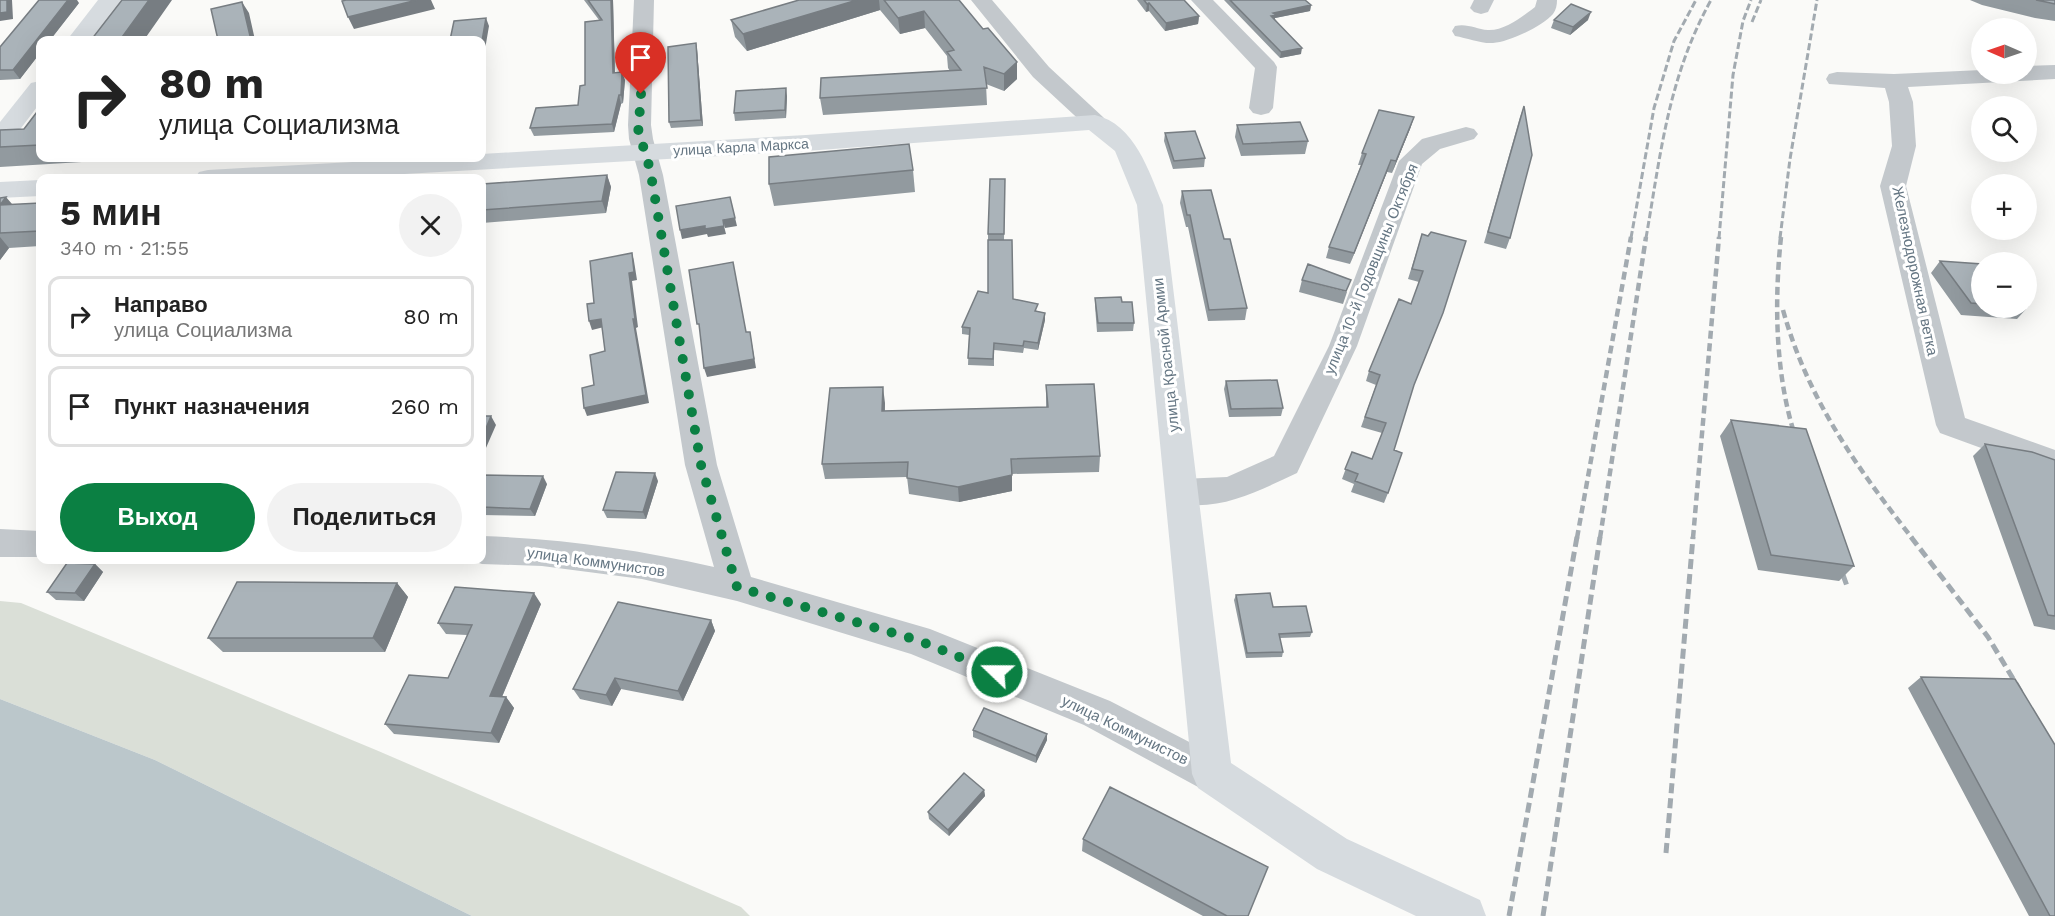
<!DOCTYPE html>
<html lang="ru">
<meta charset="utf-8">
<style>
:root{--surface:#fff;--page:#f2f2f2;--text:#222;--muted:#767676;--line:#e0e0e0;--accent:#0b8043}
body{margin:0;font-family:"Work Sans",sans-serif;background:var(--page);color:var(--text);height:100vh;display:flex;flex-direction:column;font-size:22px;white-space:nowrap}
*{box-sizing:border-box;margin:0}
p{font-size:20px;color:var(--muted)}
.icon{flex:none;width:33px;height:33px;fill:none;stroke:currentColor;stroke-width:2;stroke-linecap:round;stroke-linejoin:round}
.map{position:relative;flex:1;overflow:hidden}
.side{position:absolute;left:36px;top:174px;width:450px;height:390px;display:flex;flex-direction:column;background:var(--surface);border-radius:12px;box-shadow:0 6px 24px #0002}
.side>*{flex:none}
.guide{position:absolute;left:36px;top:36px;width:450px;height:126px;border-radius:12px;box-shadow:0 6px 24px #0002;background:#fff;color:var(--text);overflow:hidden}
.needle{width:39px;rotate:272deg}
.buttons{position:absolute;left:1971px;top:18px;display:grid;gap:12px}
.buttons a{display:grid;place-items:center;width:66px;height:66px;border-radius:50%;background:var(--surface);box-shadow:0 6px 24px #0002;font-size:30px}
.pin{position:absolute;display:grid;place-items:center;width:51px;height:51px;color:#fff;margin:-62px -26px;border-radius:50% 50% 50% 0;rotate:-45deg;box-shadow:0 0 6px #0007}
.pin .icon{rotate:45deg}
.me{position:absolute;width:66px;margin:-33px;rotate:292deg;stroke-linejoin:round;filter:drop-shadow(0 0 4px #0008)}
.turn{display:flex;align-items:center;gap:21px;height:126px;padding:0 24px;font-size:27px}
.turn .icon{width:78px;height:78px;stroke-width:2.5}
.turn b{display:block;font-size:42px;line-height:51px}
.round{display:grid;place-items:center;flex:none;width:63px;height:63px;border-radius:32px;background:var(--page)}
.summary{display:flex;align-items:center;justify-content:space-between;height:102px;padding:0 24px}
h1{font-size:36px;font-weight:700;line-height:45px}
.primary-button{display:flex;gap:12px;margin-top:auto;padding:12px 24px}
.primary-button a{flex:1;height:69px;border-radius:36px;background:var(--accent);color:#fff;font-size:24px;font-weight:700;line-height:69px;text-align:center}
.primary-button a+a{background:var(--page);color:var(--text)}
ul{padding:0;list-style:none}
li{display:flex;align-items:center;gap:18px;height:81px;margin:0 12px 9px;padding:0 12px;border:3px solid var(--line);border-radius:12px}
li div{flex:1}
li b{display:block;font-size:22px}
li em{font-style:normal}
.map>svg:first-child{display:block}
.green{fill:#dadfd7}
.water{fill:#bbc7cb}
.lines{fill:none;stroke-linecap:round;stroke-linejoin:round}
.minor{fill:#c3c8cc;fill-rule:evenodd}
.major{fill:#d6dbdf;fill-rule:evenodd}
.rail-far2{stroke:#a2aab0;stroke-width:3;stroke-dasharray:7 3;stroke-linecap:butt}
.rail-far1{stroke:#a2aab0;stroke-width:4.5;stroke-dasharray:8 4.5;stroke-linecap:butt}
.rail{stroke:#a2aab0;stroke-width:5;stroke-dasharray:10 5;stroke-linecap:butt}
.wall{fill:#929a9f}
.shaded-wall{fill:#777d82}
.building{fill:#aab3b9;stroke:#777d82;stroke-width:1.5}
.route{stroke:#0b8043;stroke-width:10;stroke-dasharray:0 18}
.labels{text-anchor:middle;stroke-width:6;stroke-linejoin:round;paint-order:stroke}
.far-street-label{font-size:14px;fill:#657683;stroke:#fff}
.street-label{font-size:15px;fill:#657683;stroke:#fff}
</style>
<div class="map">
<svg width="2055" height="916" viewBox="0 0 2055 916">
<rect width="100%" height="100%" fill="#fafaf8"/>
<!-- green -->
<path class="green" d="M0,601L21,603L376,750L741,907L750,916H472L155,760L0,699Z"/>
<!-- water -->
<path class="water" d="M0,699L155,760L472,916H0Z"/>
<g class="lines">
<!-- minor -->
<path class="minor" d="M634,0H654L651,125L653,139L663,175L717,465L751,577L930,629L1110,701L1226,761L1231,774L1226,787L1212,792L1198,787L1084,725L911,654L737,601L642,579L542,566L482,564L470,560H482V536C564,539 635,549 714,567L685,465L639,175L629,139L628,125Z
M971,0H992L1049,67L1103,117L1107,122L1103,127L1095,129L1087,127L1033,77Z
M1191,0H1213L1274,62L1277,67L1273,108L1269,113L1261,115L1253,113L1249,108L1255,68Z
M1474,0H1494L1488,12L1481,14L1474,12L1470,8Z
M1537,0H1557C1557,5 1556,10 1553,14C1543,26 1509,42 1493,43C1482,44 1467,38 1455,36L1452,31L1455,26C1467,23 1476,29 1488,30C1504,31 1523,16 1535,7Z
M2055,65V79L1908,87L1913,102L1916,146L1906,186L1965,418L2055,450V475L1940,433L1936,425L1880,186L1892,146L1889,102L1885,88L1829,84L1826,79L1829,74L1837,72L1894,74L1982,70V74H2026V66Z
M1466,127L1474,129L1478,134L1474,139L1440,149L1422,164L1357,346L1297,473C1258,491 1214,515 1170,501L1165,492L1170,483L1181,479L1227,477L1274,456L1329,346L1399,161L1422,139Z
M0,529L40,531V557H0Z"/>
<!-- major -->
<path class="major" d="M98,0H121L90,40H67Z
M40,81V103L9,144L0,147V122L31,83Z
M1095,115C1135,124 1149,172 1163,205L1231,763L1347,839L1480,900L1486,916H1416L1317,869L1198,788L1192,774L1137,205L1115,151L1089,130L806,151L334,178H195L199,172L208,170L424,158H482V154L806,135Z
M40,180V196L0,198V182Z"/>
<!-- rail-far2 -->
<path class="rail-far2" d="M1752,22L1761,0
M1631,238L1654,108L1674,41L1696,0
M1646,238C1661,152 1668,78 1711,0
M1719,238L1733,75L1743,21L1751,0
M1780,238L1790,159L1817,0"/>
<!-- rail-far1 -->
<path class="rail-far1" d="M1781,237C1774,303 1775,378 1797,442
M1783,310C1808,400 1856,466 1912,538
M1577,538L1631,237
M1600,538L1646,237
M1693,538L1719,237"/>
<!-- rail -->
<path class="rail" d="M1911,537L1988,637L2021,692
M1838,561L1847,586
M1666,853L1693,537
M1509,916L1577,537
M1543,916L1600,537"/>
</g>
<!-- wall -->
<path class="wall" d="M584,0H613L615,73L625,80L623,103L621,104L614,132L534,136L530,128L578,105L585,85L599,20Z
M799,0H959L983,29L1017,62V79L1004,91L986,84L987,105L823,115L820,98L950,71L948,68L947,56L925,28L900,34L880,10L747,51L735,37L731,20Z
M1137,0H1184L1199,16L1198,24L1165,31L1149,11L1146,12Z
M1224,0H1305L1311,5L1310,11L1275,18V19L1301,54L1280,58Z
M1970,0H2055V21L2035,18L1982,5Z
M79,3L20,79L0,80V47Z
M1554,20H1588L1570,35L1551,28Z
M696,43L697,49L703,126L671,128L669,122Z
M787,96L786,118L735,121L734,113Z
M1524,106L1510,238L1506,249L1484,243L1520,117Z
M40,108V158H133L131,159L0,167V130L24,129Z
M1414,117L1410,129L1392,173L1387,172L1350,264L1326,258L1329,247L1361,165H1358L1362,153Z
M1237,125L1308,141L1305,154L1241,156L1235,137Z
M1165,133L1205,158L1204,167L1173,169L1164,141Z
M913,170L915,192L774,206L769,184Z
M607,175L611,187L606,213L482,223V184Z
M1005,179L1004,240L1013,299L1037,311L1045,313V320L1038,350L1024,348L1023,353L994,350V366L968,365L969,335L962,334V327L988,293V234Z
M1182,191L1224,239L1247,308L1245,320L1208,321L1188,227H1186L1180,203Z
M0,198L13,205L40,203V246L9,248L0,260Z
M1422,234L1428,236L1413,388L1394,450L1388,493L1384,503L1351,492L1354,484L1342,479L1352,452L1372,459L1382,433L1361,427L1376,385L1366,381L1369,371L1411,304L1419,282L1408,279Z
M1940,261L1982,264V308H2026V303L2029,306L2017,319L1961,315L1931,273Z
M1302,280L1347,292L1343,304L1299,292Z
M1095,298L1122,302L1134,323L1133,331L1097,332L1095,306Z
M1226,381L1283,408L1281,416L1229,417L1224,389Z
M1046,385L1100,456L1099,472L1011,474L1012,491L959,502L909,494L907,477L825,479L822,464L885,403V411L1046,407Z
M1731,420L1854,566L1839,581L1758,570L1720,436Z
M1985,444L2055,460V630L2034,626L1973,456Z
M482,475L547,484L535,516L482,515Z
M658,481L646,519L607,518L603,510Z
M95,564L103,572L84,601L56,600L47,592Z
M397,583L408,597L385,652H223L208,638Z
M1236,595L1273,607L1312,632L1310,637L1280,638L1283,652L1282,657L1246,658L1234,600Z
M541,604L502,697H506L514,708L499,743L394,734L385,724L448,678L467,635L446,634L438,623Z
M711,620L715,631L683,701L621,689L612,706L580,699L573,689Z
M1921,677L2055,916H2029L1908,688Z
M973,730L1047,740L1036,763L973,737Z
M984,790L985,796L949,836L929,819L928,812Z
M1083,839L1248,916H1203L1082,851Z"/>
<!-- shaded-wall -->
<path class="shaded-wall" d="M7,0H12L13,19L0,21V13Z
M68,0H77L79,3L50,40H40V53L20,79L13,70Z
M149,0H172L144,40H120Z
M417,0H431L435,9L354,29L348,17Z
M611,0H613L615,81L613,73Z
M857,0H879L880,10L747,51L743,34Z
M242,2L249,13L255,40H251Z
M1149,3V11L1146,12L1147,4Z
M1311,5L1310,11L1275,18L1274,21L1271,16L1273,13Z
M924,11L925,28L900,34L898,18Z
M1591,12L1588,20L1570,35L1573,27Z
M1199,16L1198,24L1165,31L1166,23Z
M486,18L489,26L482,67V41Z
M696,43L697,49L703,126L701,120Z
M1302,48L1301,54L1280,58L1281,52Z
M1017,62V79L1004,91V74Z
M622,72L625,80L623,103L621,95Z
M786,88L787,96L786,118L785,110Z
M619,95L621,104L614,132L612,124Z
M1414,117L1410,129L1392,173L1396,161Z
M1391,160L1387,172L1350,264L1354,253Z
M607,175L611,187L606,213L602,201Z
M6,197L18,211L0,205Z
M732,205L737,226L725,228L723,220Z
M705,226H724L726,234L708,237L707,234L682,239L680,230Z
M0,237L9,248L0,260Z
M632,253L634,261L637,280L632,281L638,327L636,328L649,403L587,416L584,408L633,319L629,273Z
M1045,313V320L1038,350V343Z
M601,319L604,327L592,330L589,321Z
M750,332L756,368L707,377L704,368Z
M883,387L885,403L884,427L882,411Z
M491,416L496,425L482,457V438Z
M655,473L658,481L646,519L643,512Z
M1012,475V491L959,502L958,487Z
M543,476L547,484L535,516L530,509Z
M95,564L103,572L84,601L75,593Z
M397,583L408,597L385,652L373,638Z
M534,593L541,604L498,706L490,696Z
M711,620L715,631L683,701L678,691Z
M615,678L621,689L612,706L606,695Z
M506,697L514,708L499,743L491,733Z
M1047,734V740L1036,763V756Z
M984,790L985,796L949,836L948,830Z"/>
<!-- building -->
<path class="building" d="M0,0H7V12L0,13Z
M39,0H68L13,70H0V47Z
M122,0H149L120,40H91Z
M346,0H417L348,17L342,1Z
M588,0H611L613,73L622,72L621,95H619L612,124L530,128L536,108L578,105L580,86L585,85V22L602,20Z
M799,0H857L743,34L731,20Z
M884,0H959L983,29L988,28L1017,62L1004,74L984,67L987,88L820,98L821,78L961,70L947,52L954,50L924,11L898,18Z
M1144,0H1184L1199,16L1166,23L1149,3L1147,4Z
M1230,0H1305L1311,5L1273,13L1276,15L1271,16L1302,48L1281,52Z
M2036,0H2055V4L2046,2Z
M242,2L251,40H218L211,9Z
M1571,4L1591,12L1573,27L1554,20Z
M486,18L482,41L450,40L454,21Z
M696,43L701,120L669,122L668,47Z
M786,88L785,110L734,113L736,91Z
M1524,106L1532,155L1510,238L1488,232Z
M40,108V145L0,147V130L24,129Z
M1379,110L1414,117L1396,161L1391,160L1354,253L1329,247L1366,154L1362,153Z
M1300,122L1308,141L1243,144L1237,125Z
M1195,131L1205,158L1174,161L1165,133Z
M909,144L913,170L769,184V157Z
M607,175L602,201L482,210V184Z
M990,179H1005L1004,234H988Z
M1211,190L1224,239H1230L1247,308L1209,310L1190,215H1187L1182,191Z
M6,197L0,205L40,203V231L0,233V198Z
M730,197L735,218L723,220L724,226L705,229V226L680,230L676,206Z
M1431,232L1466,241L1443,313L1414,385L1394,450L1402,453L1388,493L1355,481L1358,474L1345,469L1352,452L1372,459L1386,423L1365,417L1380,375L1369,371L1399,299L1411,304L1423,271L1412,269L1422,234L1428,236Z
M988,240H1012L1013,299L1038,304L1035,311L1045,313L1038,343L1024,341L1023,346L994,343L993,359L968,358L970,328L962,327L978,291L988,293Z
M632,253L634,272L629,273L635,319H633L646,395L584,408L582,388L594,385L590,355L605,351L601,319L589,321L587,304L594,303L590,261Z
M1940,261L1982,264V304L1971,303Z
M733,262L746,332H750L754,359L704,368L699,324H697L689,270Z
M1308,264L1351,280L1346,291L1302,280Z
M1121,297L1122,302H1132L1134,323H1098L1095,298Z
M1277,380L1283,408L1231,409L1226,381Z
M1094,384L1100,456L1011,459L1012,475L958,487L907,478L908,462L822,464L830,388L883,387L882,411L1048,407L1046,385Z
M482,416H491L482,438Z
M1731,420L1806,429L1854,566L1771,555Z
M1985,444L2032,452L2055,460V616L2048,615Z
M616,472L655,473L643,512L603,510Z
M482,475L543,476L530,509L482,507Z
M67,563L95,564L75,593L47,592Z
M237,582L397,583L373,638H208Z
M455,587L534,593L490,696L506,697L491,733L385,724L409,675L448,678L472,625L438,623Z
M1270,593L1273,607L1306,606L1312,632L1279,634L1283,652L1247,653L1236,595Z
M618,602L711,620L678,691L615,678L606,695L573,689Z
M1921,677L2015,679L2055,745V916H2050Z
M984,708L1047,734L1036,756L973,730Z
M964,773L984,790L948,830L928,812Z
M1110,787L1268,867L1248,916H1227L1083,839Z"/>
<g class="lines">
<!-- route -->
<path class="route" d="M641,94L638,135L646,153L651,175L701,465L737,587L917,640L997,672"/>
</g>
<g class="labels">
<!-- far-street labels -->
<g class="far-street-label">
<text transform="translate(741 147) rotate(-3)" y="5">улица Карла Маркса</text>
</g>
<!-- street labels -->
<g class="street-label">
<text transform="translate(1371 269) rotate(-68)" y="5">улица 10-й Годовщины Октября</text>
<text transform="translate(1915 271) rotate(78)" y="5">Железнодорожная ветка</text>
<text transform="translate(1166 355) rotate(-96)" y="5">улица Красной Армии</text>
<text transform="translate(596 562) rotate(8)" y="5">улица Коммунистов</text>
<text transform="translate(1125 730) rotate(26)" y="5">улица Коммунистов</text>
</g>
</g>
</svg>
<div class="buttons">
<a><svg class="needle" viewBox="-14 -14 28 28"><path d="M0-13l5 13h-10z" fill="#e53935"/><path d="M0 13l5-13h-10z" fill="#767676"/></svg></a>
<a><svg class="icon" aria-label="search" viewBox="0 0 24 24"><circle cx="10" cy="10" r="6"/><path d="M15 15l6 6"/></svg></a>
<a>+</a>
<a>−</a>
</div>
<div class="pin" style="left:641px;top:94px;background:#d93025"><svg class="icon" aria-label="arrive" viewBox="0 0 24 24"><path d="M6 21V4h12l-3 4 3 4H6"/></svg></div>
<svg class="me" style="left:997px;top:672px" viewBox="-20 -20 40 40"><circle r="17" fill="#0b8043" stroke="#fff" stroke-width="3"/><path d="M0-11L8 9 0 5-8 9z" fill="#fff"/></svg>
<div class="guide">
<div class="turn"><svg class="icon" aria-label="right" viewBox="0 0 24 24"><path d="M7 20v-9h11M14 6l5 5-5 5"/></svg><div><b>80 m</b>улица Социализма</div></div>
</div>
<section class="side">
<div class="summary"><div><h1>5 мин</h1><p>340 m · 21:55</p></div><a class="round"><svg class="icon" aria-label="close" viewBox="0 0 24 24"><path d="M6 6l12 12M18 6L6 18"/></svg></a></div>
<ul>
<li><svg class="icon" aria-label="right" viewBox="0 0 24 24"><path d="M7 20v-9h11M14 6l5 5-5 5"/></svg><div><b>Направо</b><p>улица Социализма</p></div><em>80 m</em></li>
<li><svg class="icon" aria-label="arrive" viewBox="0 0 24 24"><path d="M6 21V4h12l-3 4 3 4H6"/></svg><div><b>Пункт назначения</b></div><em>260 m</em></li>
</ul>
<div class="primary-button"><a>Выход</a><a>Поделиться</a></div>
</section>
</div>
